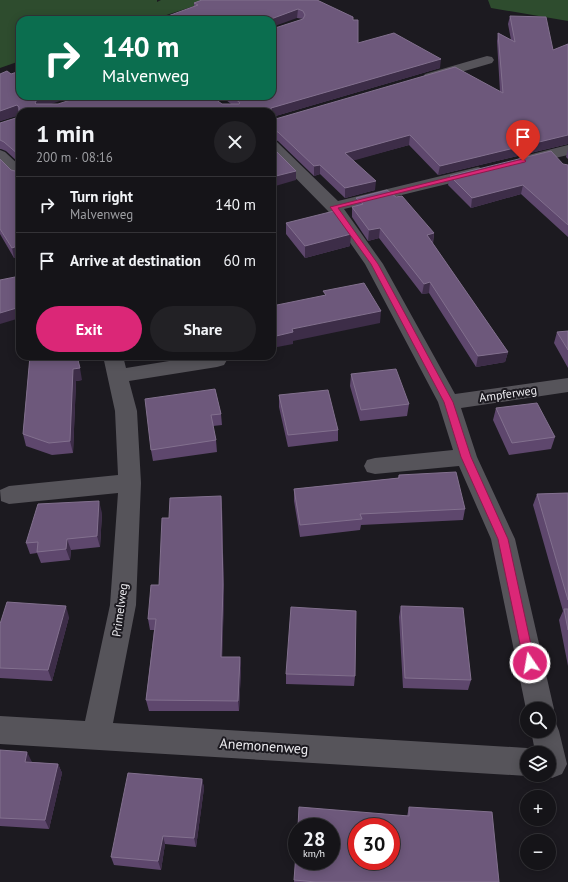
<!DOCTYPE html>
<meta charset="utf-8">
<style>
:root{--surface:#151418;--page:#222125;--text:#f1f3f6;--muted:#9d9ea2;--line:#343337;--accent:#db2777}
body{margin:0;font-family:"PT Sans",sans-serif;background:var(--page);color:var(--text);height:100vh;display:flex;flex-direction:column;font-size:15px;white-space:nowrap}
*{box-sizing:border-box;margin:0}
p{font-size:13px;color:var(--muted)}
.icon{flex:none;width:22px;height:22px;fill:none;stroke:currentColor;stroke-width:2;stroke-linecap:round;stroke-linejoin:round}
.map{position:relative;flex:1;overflow:hidden}
.sheet{position:absolute;left:16px;top:108px;width:260px;height:252px;display:flex;flex-direction:column;background:var(--surface);border-radius:12px;box-shadow:0 2px 10px #0003,0 0 0 1px var(--line)}
.sheet>*{flex:none}
.banner{position:absolute;left:16px;top:16px;width:260px;height:84px;border-radius:12px;box-shadow:0 2px 10px #0003,0 0 0 1px var(--line);background:#0b6e4f;color:#fff;overflow:hidden}
.buttons{position:absolute;left:520px;top:702px;display:grid;gap:8px}
.buttons a{display:grid;place-items:center;width:36px;height:36px;border-radius:50%;background:var(--surface);box-shadow:0 2px 10px #0003,0 0 0 1px var(--line);font-size:20px}
.speed{position:absolute;left:288px;top:818px;display:flex;gap:8px;font-size:20px;font-weight:700;text-align:center}
.speed>*{display:grid;place-content:center;width:52px;height:52px;border-radius:50%;background:var(--surface);box-shadow:0 2px 10px #0003,0 0 0 1px var(--line);line-height:1}
.speed small{font-size:10px;font-weight:400}
.speed .limit{border:6px solid #d22;background:#fff;color:#111}
.pin{position:absolute;display:grid;place-items:center;width:34px;height:34px;color:#fff;margin:-41px -17px;border-radius:50% 50% 50% 0;rotate:-45deg;box-shadow:0 0 4px #0007}
.pin .icon{rotate:45deg}
.me{position:absolute;width:44px;margin:-22px;rotate:348deg;stroke-linejoin:round;filter:drop-shadow(0 0 3px #0008)}
.turn{display:flex;align-items:center;gap:14px;height:84px;padding:0 20px;font-size:18px}
.turn .icon{width:52px;height:52px;stroke-width:2.5}
.turn b{display:block;font-size:28px;line-height:34px}
.round{display:grid;place-items:center;flex:none;width:42px;height:42px;border-radius:21px;background:var(--page)}
.head{display:flex;align-items:center;justify-content:space-between;height:68px;padding:0 20px}
h1{font-size:24px;font-weight:700;line-height:30px}
.primary-button{display:flex;gap:8px;margin-top:auto;padding:8px 20px}
.primary-button a{flex:1;height:46px;border-radius:24px;background:var(--accent);color:#fff;font-size:16px;font-weight:700;line-height:46px;text-align:center}
.primary-button a+a{background:var(--page);color:var(--text)}
ul{padding:0;list-style:none}
li{display:flex;align-items:center;gap:12px;height:56px;padding:0 20px;border-top:1px solid var(--line)}
li div{flex:1}
li b{display:block;font-size:15px}
li em{font-style:normal}
.map>svg:first-child{display:block}
.green{fill:#2e4c2e}
.lines{fill:none;stroke-linecap:round;stroke-linejoin:round}
.minor{fill:#56545a;fill-rule:evenodd}
.wall{fill:#5e476d}
.shaded-wall{fill:#3d2d48}
.building{fill:#6d587b;stroke:#82708e;fill-rule:evenodd}
.route{fill:#db2777;stroke:#8e194d}
.labels{text-anchor:middle;stroke-width:4;stroke-linejoin:round;paint-order:stroke}
.street-label{font-size:12px;fill:#eeedf1;stroke:#1c1a20}
.near-street-label{font-size:14px;fill:#eeedf1;stroke:#1c1a20}
</style>
<div class="map">
<svg width="568" height="882" viewBox="0 0 568 882">
<rect width="100%" height="100%" fill="#1c1a20"/>
<!-- green -->
<path class="green" d="M0,0H157V2L161,0H213L151,20H20V61L0,68Z
M488,0H568V21L491,8Z"/>
<g class="lines">
<!-- minor -->
<path class="minor" d="M487,56L492,57L494,60L492,63L430,81L425,80L423,77L425,74Z
M272,140L277,142L338,201L478,167L484,169L486,172L484,175L344,209L383,264L455,394L568,378V392L461,408L477,457L515,539L554,709L550,718L549,709H527V711L526,709L491,539L459,466L375,474L367,472L364,466L367,460L375,458L453,450L438,402L365,264L328,211L272,154Z
M568,145V155L525,165L520,163L517,160L520,157Z
M0,150L5,152L20,166V180L14,178L0,164Z
M103,356H123L126,368L200,356H226L227,360L224,365L217,367L129,381L137,411L141,483L136,605L113,723L527,748L535,751L531,731H549V719L555,721L559,731L567,764L562,774L552,778L544,775H549V753H527V775H530L527,776L0,744V716L85,721L110,605L118,493L9,504L1,501L0,490L9,486L118,475L115,411Z"/>
</g>
<!-- wall -->
<path class="wall" d="M317,0L353,20L358,43L440,68L272,117V112H20V256L14,258L0,234V159L11,170L19,172V163L6,151L1,149H0V123L19,117V115L0,121V74L49,104H231L221,96H272L303,19L297,18L194,7V3Z
M510,16L553,50L568,44V144L438,175L409,145L353,160L375,190L345,198L320,174L314,176L278,141L273,139H272V120L500,92L497,41L498,33L511,40L508,24Z
M568,149V159L566,157Z
M563,164L568,165V237L521,194L471,208L448,185L450,176Z
M356,198L434,233L433,244L508,352L505,362L476,367L429,293L422,294L379,238L368,241L352,217V207L356,206Z
M286,223L350,246L305,258L286,234Z
M568,331V368L554,343L557,332Z
M30,356L82,380L76,381L73,453L52,455L26,446L23,434Z
M351,374L409,404L407,416L360,421L350,386Z
M215,389L221,414L222,425L213,426L216,440L217,452L153,461L151,450Z
M279,395L338,430V441L288,447L279,407Z
M496,408L555,437L551,449L509,455L493,420Z
M399,475L465,509L463,520L361,525L360,530L300,537L294,501V489L398,478Z
M568,493V666L559,620L563,611L533,505L537,494Z
M221,496L222,507L224,596L222,657H240L241,668L239,711H149L146,700L154,630H150L148,619L159,585L169,518Z
M102,513L100,547L71,550L70,560L41,563L37,553L30,554L26,543Z
M401,606L471,680L468,690L403,688L399,617Z
M69,617L52,681L0,678V624Z
M286,674L355,676L354,686L286,684Z
M0,750L32,762L58,764L62,773L49,829L0,826Z
M202,779L204,788L196,847L165,844L161,870L114,865L111,857Z
M409,807L499,882H294L297,840L407,816Z"/>
<!-- shaded-wall -->
<path class="shaded-wall" d="M298,9L297,18L272,27V20H271V19Z
M441,59L440,68L272,117L271,108Z
M45,96H74L40,108L35,103L38,98Z
M17,105L20,115L0,121V111Z
M410,135L409,145L345,163V153Z
M568,135V144L438,175L440,166Z
M320,165V174L314,176V166Z
M296,171V180L272,187V177Z
M376,181L375,190L345,198V188Z
M523,185L521,194L471,208L472,198Z
M380,228L379,238L368,241L369,230Z
M434,233L432,244L427,235Z
M351,234L350,246L305,258V246Z
M20,245V256L14,258L12,248Z
M430,282L429,293L422,294L424,284Z
M20,307V318L0,324V313Z
M381,311L380,323L293,341V344L272,348V337L292,329Z
M508,352L505,362L476,367L478,356Z
M80,368L82,380L76,381L73,453L70,441L73,369Z
M221,496L222,507L224,596L222,668L221,657Z
M99,501L102,513L100,547L97,536Z
M67,539L71,550L70,560L66,549Z
M66,606L69,617L52,681L48,670Z
M240,657L241,668L239,711L238,701Z
M27,752L32,762L30,771L25,762Z
M58,764L62,773L49,829L45,820Z
M202,779L204,788L196,847L194,838Z
M163,836L165,844L161,870L158,861Z"/>
<!-- building -->
<path class="building" d="M202,0H317L353,17V20H358V43L394,33L441,59L271,108V112H20V245L12,248L0,229V159L11,170L19,172V155L4,142L0,140V123L19,117V107L17,105L0,111V74L7,71L11,74L20,71V96H45L38,98L35,103L36,104H58L83,96H211L222,104H239L240,103L232,96H272V29L303,19L305,15L303,11L298,9L271,19V20H157L198,5L194,3Z
M510,16L546,17L553,50L568,44V135L440,166L410,135L345,153L376,181L345,188L320,165L314,166L278,132L272,130V120L455,67L503,93L498,33L515,42Z
M272,147L296,171L272,177Z
M551,151L563,164L568,165V225L523,185L472,198L450,176Z
M387,190L396,197L402,196L434,233L427,235L508,352L478,356L430,282L424,284L380,228L369,230L352,207L363,204L356,198Z
M334,211L351,234L305,246L286,223Z
M20,276V307L0,313V280Z
M364,283L381,311L292,329L293,332L272,337V306L326,295L323,291Z
M568,331V350L557,332Z
M30,356H77L80,368L73,369L70,441L49,443L23,434Z
M396,369L409,404L361,410L351,374Z
M215,389L221,414L211,415L216,440L151,450L145,399Z
M328,390L338,430L288,435L279,395Z
M537,403L555,437L512,443L496,408Z
M456,472L465,509L360,514L362,519L300,525L294,489L399,478V475Z
M568,493V600L537,494Z
M221,496L223,585L221,657H240L238,701L146,700L156,619H148L151,585H159L162,518H169L170,498Z
M99,501L97,536L67,539L66,549L37,552L38,542L26,543L38,504Z
M7,602L66,606L48,670L0,668V624Z
M401,606L463,608L471,680L405,678Z
M291,607L356,611L355,676L286,674Z
M564,609H568V630Z
M0,750L27,752L25,762L58,764L45,820L0,818Z
M128,773L202,779L194,838L163,836L158,861L111,857Z
M299,807L409,816V807L492,812L499,882H316L294,880L297,840V861H331V827H298ZM357,827H391V861H357Z"/>
<!-- route -->
<path class="route" d="M523,159L526,161L525,162L338,208L378,264L453,402L471,457L508,539L535,663L534,666L530,668L526,666L524,663L498,539L461,457L444,402L371,264L330,207Z"/>
<g class="labels">
<!-- street labels -->
<g class="street-label">
<text transform="translate(508 394) rotate(-8)" y="4">Ampferweg</text>
<text transform="translate(120 610) rotate(-82)" y="4">Primelweg</text>
</g>
<!-- near-street labels -->
<g class="near-street-label">
<text transform="translate(264 746) rotate(4)" y="5">Anemonenweg</text>
</g>
</g>
</svg>
<div class="buttons">
<a><svg class="icon" aria-label="search" viewBox="0 0 24 24"><circle cx="10" cy="10" r="6"/><path d="M15 15l6 6"/></svg></a>
<a><svg class="icon" aria-label="layers" viewBox="0 0 24 24"><path d="M12 4l9 5-9 5-9-5zM3 14l9 5 9-5"/></svg></a>
<a>+</a>
<a>−</a>
</div>
<div class="speed"><div>28<small>km/h</small></div><div class="limit">30</div></div>
<div class="pin" style="left:523px;top:161px;background:#d93025"><svg class="icon" aria-label="arrive" viewBox="0 0 24 24"><path d="M6 21V4h12l-3 4 3 4H6"/></svg></div>
<svg class="me" style="left:530px;top:663px" viewBox="-20 -20 40 40"><circle r="17" fill="#db2777" stroke="#fff" stroke-width="3"/><path d="M0-11L8 9 0 5-8 9z" fill="#fff"/></svg>
<div class="banner">
<div class="turn"><svg class="icon" aria-label="right" viewBox="0 0 24 24"><path d="M7 20v-9h11M14 6l5 5-5 5"/></svg><div><b>140 m</b>Malvenweg</div></div>
</div>
<section class="sheet">
<div class="head"><div><h1>1 min</h1><p>200 m · 08:16</p></div><a class="round"><svg class="icon" aria-label="close" viewBox="0 0 24 24"><path d="M6 6l12 12M18 6L6 18"/></svg></a></div>
<ul>
<li><svg class="icon" aria-label="right" viewBox="0 0 24 24"><path d="M7 20v-9h11M14 6l5 5-5 5"/></svg><div><b>Turn right</b><p>Malvenweg</p></div><em>140 m</em></li>
<li><svg class="icon" aria-label="arrive" viewBox="0 0 24 24"><path d="M6 21V4h12l-3 4 3 4H6"/></svg><div><b>Arrive at destination</b></div><em>60 m</em></li>
</ul>
<div class="primary-button"><a>Exit</a><a>Share</a></div>
</section>
</div>
